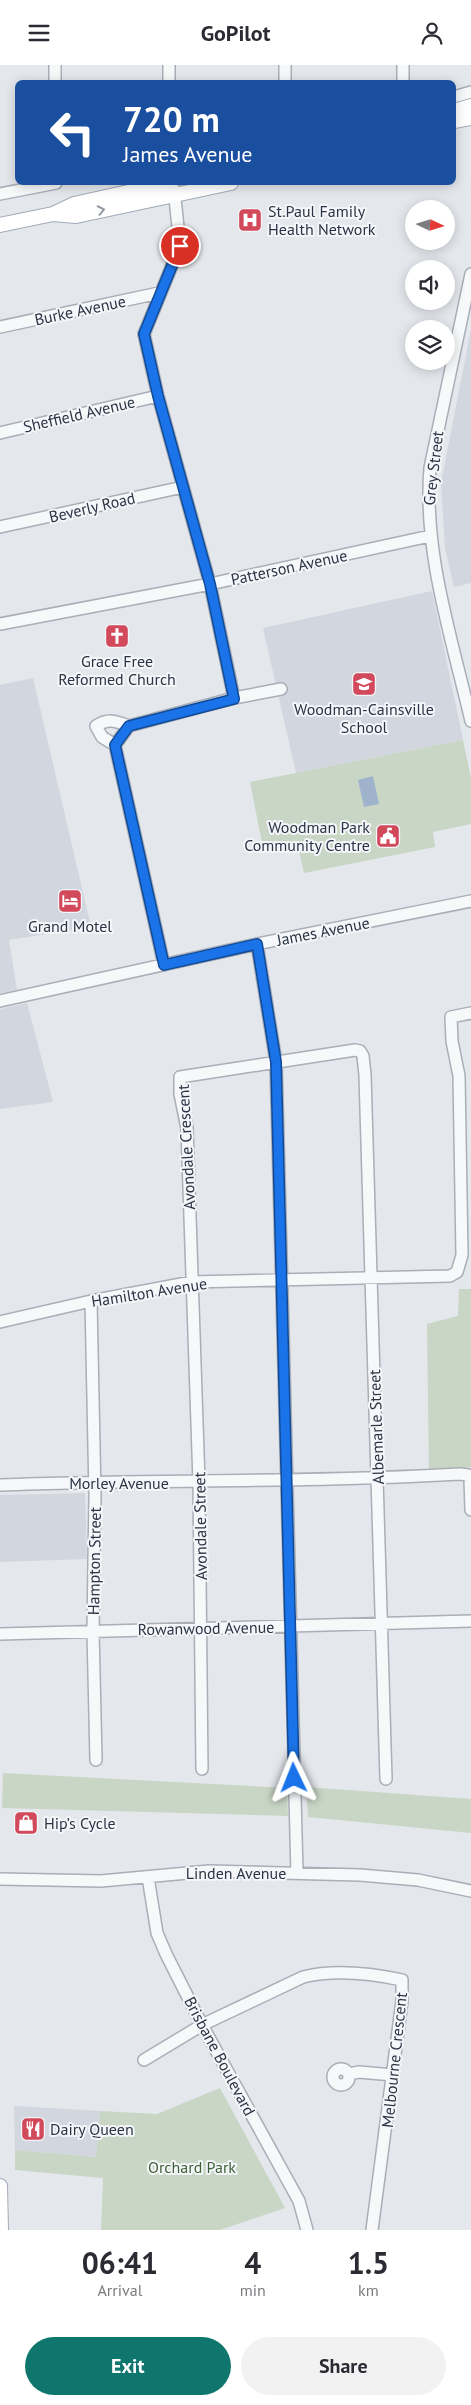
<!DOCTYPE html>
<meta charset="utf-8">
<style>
:root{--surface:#fff;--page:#f2f2f3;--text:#2b2b33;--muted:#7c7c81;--accent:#0f766e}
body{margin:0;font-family:"PT Sans",sans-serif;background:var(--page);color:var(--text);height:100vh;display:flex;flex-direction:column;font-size:19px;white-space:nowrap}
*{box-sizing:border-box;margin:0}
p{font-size:16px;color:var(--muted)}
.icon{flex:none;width:28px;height:28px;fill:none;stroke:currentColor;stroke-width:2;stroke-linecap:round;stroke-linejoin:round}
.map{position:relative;height:2165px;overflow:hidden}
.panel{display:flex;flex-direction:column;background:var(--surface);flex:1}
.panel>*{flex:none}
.guide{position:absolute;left:15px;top:15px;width:441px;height:105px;border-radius:8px;box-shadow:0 2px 12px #0003;background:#1a4fa0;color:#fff;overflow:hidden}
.needle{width:32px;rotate:94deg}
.fabs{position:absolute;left:405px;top:135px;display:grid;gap:10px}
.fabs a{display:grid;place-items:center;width:50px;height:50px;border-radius:50%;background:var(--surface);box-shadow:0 2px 12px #0003;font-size:25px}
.pin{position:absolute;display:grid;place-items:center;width:42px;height:42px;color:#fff;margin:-21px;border:2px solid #fff;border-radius:50%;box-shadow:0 1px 5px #0007}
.me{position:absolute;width:55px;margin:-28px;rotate:358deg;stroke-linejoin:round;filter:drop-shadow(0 0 4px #0008)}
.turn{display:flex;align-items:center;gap:18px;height:105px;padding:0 25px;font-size:22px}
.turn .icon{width:65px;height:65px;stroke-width:2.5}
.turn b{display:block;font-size:35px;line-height:42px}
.eta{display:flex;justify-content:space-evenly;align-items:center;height:85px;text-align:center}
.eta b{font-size:30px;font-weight:700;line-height:35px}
.cta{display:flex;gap:10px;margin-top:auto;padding:10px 25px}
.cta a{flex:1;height:58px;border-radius:30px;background:var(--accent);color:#fff;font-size:20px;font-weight:700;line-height:58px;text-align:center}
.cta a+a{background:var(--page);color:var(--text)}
header{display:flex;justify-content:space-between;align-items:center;height:65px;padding:0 25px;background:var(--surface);font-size:22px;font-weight:700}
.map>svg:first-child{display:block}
.built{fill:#d2d6de}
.green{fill:#c9d6c5}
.water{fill:#9fb4cc}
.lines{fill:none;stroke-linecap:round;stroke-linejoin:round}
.minor-casing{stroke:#a9aeb7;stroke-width:14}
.major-casing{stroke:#a3abb8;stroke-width:16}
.minor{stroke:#f7f8fa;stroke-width:11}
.major{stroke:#fff;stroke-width:14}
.oneway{stroke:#959aa2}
.route-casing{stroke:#114b97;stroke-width:12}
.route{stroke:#1a73e8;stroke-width:9}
.labels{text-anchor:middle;stroke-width:4;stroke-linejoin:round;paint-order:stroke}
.poi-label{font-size:16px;fill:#2b3445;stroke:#f4f6f9;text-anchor:start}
.street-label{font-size:16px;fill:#2b3445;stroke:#f4f6f9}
.park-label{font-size:16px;fill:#3f6138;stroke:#f4f6f9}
</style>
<header><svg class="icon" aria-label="menu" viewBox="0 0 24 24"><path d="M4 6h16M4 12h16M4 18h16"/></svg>GoPilot<svg class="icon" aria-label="person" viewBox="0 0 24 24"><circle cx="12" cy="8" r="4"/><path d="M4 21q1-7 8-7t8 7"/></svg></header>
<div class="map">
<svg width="471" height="2165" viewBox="0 0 471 2165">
<rect width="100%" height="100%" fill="#e4e7ec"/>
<!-- built -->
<path class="built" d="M471,264V518L454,522L445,483L441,418Z
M432,526L463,675L296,708L263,563Z
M33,613L91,862L9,875L17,925L0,928V620Z
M27,938L53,1037L0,1044V944Z
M85,1428L87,1494L0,1497V1430Z
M14,2041L100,2046L96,2092L15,2085Z"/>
<!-- green -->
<path class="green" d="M463,675L471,713V759L433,767L435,782L304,808L298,782L264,788L250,717Z
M459,1224H471V1402L429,1410L427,1259L458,1251Z
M3,1708L287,1723L288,1751L2,1743Z
M306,1722L471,1734V1768L308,1752Z
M220,2023L285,2143L220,2165H101L103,2113L15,2105V2085L96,2092L100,2046L157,2049Z"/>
<!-- water -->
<path class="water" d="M373,711L379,739L364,742L358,715Z"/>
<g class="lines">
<defs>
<path id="minor" d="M55,0V18
M169,0V18
M285,0V18
M403,18V0
M454,32L471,27
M174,124L180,181L144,269L158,331L210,519L234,633
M0,129L56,118
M471,209L430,403C423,487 452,574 471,656
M0,262L159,228
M0,368L158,331
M0,462L183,422
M0,559L210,519L430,471
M129,661L234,633L281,624
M115,680L129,661C116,656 108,653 96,661L102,672L115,680L164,900
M257,879L276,997L297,1808
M0,936L257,879L471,836
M91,1236L95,1431L93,1566L96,1695
M0,1257L91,1236L192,1217L450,1211L457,1207L462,1190L459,1011L452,976L451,952L471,948
M0,1420C153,1414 307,1418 460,1409L468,1410L470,1414L471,1445
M0,1569L471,1556
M202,1704L199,1417L187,1063L180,1029V1012L355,985L360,986L363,991L365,1010L386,1714
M148,1812L157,1868L166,1889L202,1960L299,2136L307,2165
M0,1814L101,1816L209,1806L360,1810L418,1815L471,1826
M144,1995L202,1960L303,1912C335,1904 369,1908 402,1915V1936L372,2165
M333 2012a8 8 0 1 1 16 0a8 8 0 1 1-16 0Z
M349,2009L359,2007L393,2010"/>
<path id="major" d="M454,46L471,41
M454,56L471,53
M53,149L76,151L231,118
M0,160L53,149L74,139L169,118
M0,2121L1,2165"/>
</defs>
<!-- minor casing -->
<use href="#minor" class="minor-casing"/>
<!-- major casing -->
<use href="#major" class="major-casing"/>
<!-- minor -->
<use href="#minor" class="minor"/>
<!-- major -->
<use href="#major" class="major"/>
</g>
<!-- one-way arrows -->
<defs><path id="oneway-chevron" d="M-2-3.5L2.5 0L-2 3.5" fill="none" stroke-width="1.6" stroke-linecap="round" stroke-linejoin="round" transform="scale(1.25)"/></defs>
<use class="oneway" href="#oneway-chevron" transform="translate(101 145) rotate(-12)"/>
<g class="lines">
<defs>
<path id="route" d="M180,181L144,269L158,331L210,519L234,634L129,661L115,680L164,900L257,879L276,997L294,1713"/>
</defs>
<!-- route casing -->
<use href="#route" class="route-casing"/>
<!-- route -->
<use href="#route" class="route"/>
</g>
<!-- icons -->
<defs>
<symbol id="hospital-square" viewBox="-11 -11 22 22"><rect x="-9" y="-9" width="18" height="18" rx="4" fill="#d1495b" stroke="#f4f6f9"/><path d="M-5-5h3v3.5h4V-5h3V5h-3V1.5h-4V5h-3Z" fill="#fff"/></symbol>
<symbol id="church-square" viewBox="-11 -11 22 22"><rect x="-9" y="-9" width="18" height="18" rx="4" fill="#d1495b" stroke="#f4f6f9"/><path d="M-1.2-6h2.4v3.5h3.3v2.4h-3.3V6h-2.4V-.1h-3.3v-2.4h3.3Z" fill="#fff"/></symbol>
<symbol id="school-square" viewBox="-11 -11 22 22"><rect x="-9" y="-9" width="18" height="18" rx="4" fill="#d1495b" stroke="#f4f6f9"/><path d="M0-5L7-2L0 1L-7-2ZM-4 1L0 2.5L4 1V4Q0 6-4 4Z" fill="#fff"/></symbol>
<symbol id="civic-square" viewBox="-11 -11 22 22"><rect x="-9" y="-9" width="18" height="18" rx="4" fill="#d1495b" stroke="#f4f6f9"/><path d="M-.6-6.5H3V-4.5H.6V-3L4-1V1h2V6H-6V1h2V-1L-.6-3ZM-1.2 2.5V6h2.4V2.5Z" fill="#fff"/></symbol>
<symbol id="hotel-square" viewBox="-11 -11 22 22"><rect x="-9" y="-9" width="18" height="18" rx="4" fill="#d1495b" stroke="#f4f6f9"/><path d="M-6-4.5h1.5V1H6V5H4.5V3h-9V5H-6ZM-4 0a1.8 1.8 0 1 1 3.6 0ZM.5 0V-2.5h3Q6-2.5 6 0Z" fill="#fff"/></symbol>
<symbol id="shop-square" viewBox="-11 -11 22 22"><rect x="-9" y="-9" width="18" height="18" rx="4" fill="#d1495b" stroke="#f4f6f9"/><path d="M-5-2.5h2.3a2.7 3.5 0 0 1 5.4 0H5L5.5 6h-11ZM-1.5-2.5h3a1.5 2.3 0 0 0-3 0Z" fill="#fff"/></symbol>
<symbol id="restaurant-square" viewBox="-11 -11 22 22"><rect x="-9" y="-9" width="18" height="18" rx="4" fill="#d1495b" stroke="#f4f6f9"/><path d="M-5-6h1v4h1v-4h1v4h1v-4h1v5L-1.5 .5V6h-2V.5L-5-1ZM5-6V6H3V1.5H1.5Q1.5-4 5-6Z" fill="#fff"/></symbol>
</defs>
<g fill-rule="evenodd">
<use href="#hospital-square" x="236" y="141" width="28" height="28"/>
<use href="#church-square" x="103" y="557" width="28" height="28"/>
<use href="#school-square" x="350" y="605" width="28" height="28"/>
<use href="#civic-square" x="374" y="757" width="28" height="28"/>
<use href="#hotel-square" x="56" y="822" width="28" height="28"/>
<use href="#shop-square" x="12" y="1744" width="28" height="28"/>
<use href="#restaurant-square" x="19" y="2050" width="28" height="28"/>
</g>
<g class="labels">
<!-- poi labels -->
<g class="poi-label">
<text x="268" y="152">St.Paul Family<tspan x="268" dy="18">Health Network</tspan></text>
<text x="117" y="602" text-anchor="middle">Grace Free<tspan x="117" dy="18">Reformed Church</tspan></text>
<text x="364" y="650" text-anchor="middle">Woodman-Cainsville<tspan x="364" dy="18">School</tspan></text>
<text x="370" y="768" text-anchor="end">Woodman Park<tspan x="370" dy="18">Community Centre</tspan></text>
<text x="70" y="867" text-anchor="middle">Grand Motel</text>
<text x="44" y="1764">Hip’s Cycle</text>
<text x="50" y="2070">Dairy Queen</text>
</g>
<!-- street labels -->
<g class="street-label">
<text transform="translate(80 245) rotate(-12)" y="6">Burke Avenue</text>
<text transform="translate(79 349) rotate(-13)" y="6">Sheffield Avenue</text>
<text transform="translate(433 403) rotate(-83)" y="6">Grey Street</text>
<text transform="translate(92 442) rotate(-13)" y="6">Beverly Road</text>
<text transform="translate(289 502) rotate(-12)" y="6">Patterson Avenue</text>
<text transform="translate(323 866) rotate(-11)" y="6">James Avenue</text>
<text transform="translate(186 1082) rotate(-93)" y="6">Avondale Crescent</text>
<text transform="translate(149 1227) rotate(-9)" y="6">Hamilton Avenue</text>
<text transform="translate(376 1362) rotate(-92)" y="6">Albemarle Street</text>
<text x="119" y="1424">Morley Avenue</text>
<text transform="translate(200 1461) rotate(-91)" y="6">Avondale Street</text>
<text transform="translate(94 1496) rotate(-89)" y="6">Hampton Street</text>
<text transform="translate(206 1563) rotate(-1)" y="6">Rowanwood Avenue</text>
<text x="236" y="1814">Linden Avenue</text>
<text transform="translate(220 1991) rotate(62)" y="6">Brisbane Boulevard</text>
<text transform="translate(394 1995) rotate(-84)" y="6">Melbourne Crescent</text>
</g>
<!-- park labels -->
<g class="park-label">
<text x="192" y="2108">Orchard Park</text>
</g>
</g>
</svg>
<div class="fabs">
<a><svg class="needle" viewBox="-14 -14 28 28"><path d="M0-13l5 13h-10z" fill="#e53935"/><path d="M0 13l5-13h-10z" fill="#7c7c81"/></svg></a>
<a><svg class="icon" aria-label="sound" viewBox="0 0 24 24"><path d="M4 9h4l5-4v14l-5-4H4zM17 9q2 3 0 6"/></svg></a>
<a><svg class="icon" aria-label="layers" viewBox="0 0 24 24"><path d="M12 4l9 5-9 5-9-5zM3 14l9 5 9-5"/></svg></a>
</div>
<div class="pin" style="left:180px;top:181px;background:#d93025"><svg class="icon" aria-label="arrive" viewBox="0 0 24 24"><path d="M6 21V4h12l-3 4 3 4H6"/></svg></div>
<svg class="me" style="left:294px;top:1713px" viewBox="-20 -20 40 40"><path d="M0-17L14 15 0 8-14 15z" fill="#1a73e8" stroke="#fff" stroke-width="4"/></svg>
<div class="guide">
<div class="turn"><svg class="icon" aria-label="left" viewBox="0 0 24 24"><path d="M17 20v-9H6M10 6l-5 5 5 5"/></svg><div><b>720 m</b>James Avenue</div></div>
</div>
</div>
<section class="panel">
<div class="eta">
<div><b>06:41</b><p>Arrival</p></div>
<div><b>4</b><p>min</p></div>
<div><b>1.5</b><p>km</p></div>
</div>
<div class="cta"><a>Exit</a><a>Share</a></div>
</section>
